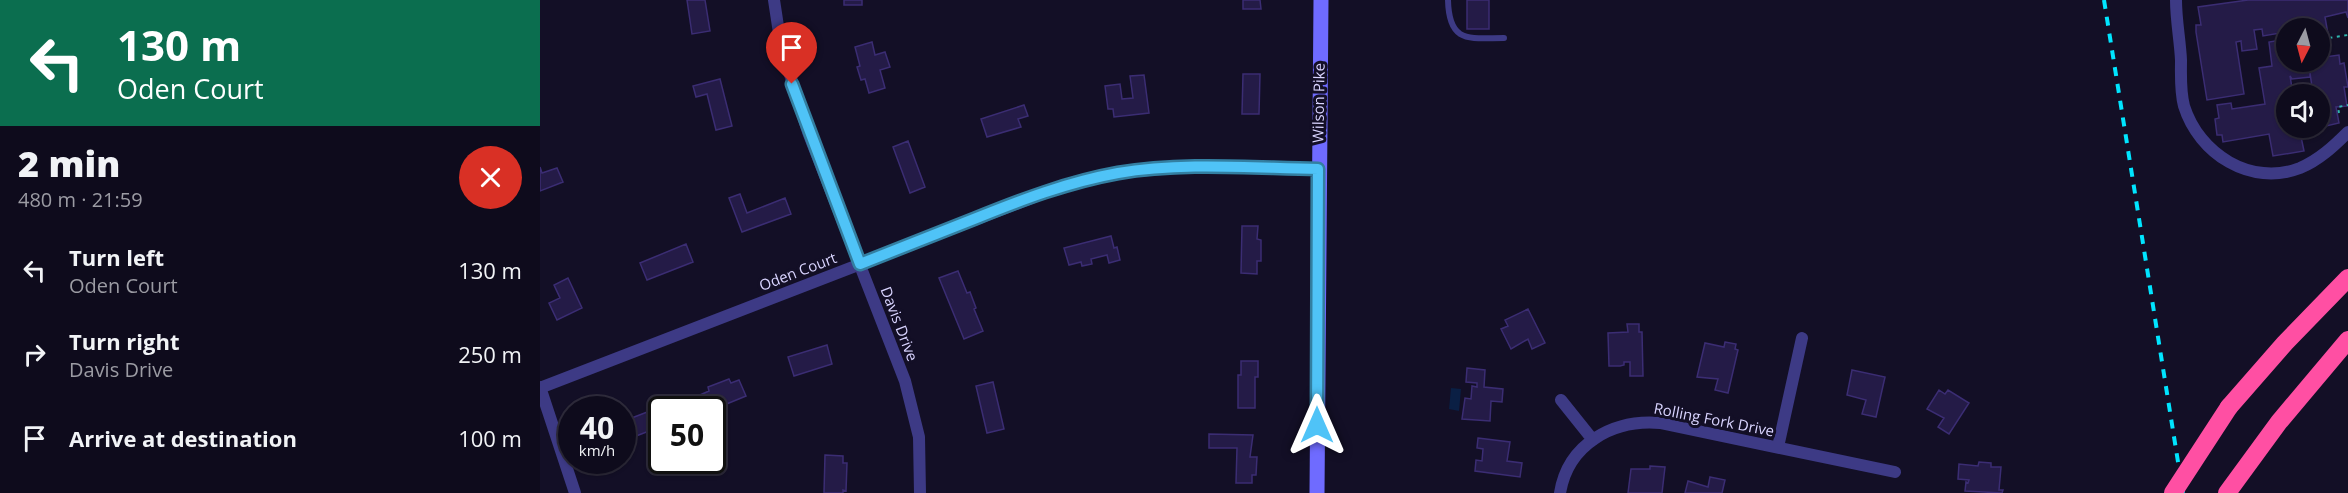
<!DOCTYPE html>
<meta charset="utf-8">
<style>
:root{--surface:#0e0b1c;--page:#171425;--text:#f1f3f6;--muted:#9b9ba3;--line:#2e2b3b}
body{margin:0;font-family:"Open Sans",sans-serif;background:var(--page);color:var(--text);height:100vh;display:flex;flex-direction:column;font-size:22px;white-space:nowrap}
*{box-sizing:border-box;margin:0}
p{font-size:20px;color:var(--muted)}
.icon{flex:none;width:33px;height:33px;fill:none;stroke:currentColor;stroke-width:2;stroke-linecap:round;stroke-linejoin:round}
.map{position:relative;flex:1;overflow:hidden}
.panel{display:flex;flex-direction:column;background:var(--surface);width:540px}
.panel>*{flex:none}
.guide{background:#0b6e4f;color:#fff;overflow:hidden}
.needle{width:39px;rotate:186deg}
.controls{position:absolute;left:1736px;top:18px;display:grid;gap:12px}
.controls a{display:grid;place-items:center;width:54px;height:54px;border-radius:50%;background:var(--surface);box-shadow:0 2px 4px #0004,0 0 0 2px var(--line);font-size:30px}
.speed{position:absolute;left:18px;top:396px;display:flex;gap:12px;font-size:30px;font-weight:700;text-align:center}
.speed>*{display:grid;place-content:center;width:78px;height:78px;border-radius:50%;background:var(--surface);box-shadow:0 2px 4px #0004,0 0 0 2px var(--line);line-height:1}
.speed small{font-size:15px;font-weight:400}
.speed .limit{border:3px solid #111;border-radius:9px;background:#fff;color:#111}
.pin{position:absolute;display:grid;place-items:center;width:51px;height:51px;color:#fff;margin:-62px -26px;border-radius:50% 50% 50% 0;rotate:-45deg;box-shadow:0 0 6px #0007}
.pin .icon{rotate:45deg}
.me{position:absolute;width:66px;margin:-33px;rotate:0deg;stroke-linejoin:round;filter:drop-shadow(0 0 4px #0008)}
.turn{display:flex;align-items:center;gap:21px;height:126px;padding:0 18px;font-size:27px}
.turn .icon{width:78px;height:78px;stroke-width:2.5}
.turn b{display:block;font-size:42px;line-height:51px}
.round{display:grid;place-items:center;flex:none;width:63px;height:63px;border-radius:32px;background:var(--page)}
.overview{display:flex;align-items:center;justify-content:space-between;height:102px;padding:0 18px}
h1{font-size:36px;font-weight:800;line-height:45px}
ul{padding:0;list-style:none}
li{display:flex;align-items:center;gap:18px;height:84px;padding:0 18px}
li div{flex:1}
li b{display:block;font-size:22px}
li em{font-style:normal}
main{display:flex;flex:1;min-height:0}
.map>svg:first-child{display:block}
.water{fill:#0a1f44}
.building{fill:#241b47;stroke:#3b2d73;stroke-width:1.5;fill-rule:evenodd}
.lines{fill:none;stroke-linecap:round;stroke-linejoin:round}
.path{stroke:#2fb8b0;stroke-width:2;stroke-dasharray:3 4.5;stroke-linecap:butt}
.lane{stroke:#3d3a85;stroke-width:6}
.street{stroke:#3d3a85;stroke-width:12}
.secondary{stroke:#6f6bff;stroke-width:15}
.highway{stroke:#ff4fa3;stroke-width:18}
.rail{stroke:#00e5ff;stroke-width:4;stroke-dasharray:9 8;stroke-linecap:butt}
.highway-bridge{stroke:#ff4fa3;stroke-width:18}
.route-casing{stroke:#337fa1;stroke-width:15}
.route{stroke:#4fc3f7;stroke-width:10}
.labels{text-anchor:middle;stroke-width:6;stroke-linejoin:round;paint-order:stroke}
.street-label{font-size:15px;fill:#d9d4ff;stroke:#130f26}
</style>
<main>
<section class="panel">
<div class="guide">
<div class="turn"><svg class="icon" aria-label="left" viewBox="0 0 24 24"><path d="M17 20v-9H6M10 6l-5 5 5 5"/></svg><div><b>130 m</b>Oden Court</div></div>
</div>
<div class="overview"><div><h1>2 min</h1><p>480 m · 21:59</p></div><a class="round" style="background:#d93025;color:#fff"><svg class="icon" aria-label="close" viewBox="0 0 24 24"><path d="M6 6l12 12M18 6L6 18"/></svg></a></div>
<ul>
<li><svg class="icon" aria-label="left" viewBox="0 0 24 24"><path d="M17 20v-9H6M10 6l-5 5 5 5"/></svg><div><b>Turn left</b><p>Oden Court</p></div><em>130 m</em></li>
<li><svg class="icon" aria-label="right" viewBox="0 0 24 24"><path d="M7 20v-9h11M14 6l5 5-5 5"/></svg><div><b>Turn right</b><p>Davis Drive</p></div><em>250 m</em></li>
<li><svg class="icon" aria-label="arrive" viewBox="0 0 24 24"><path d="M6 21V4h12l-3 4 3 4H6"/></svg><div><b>Arrive at destination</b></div><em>100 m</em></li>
</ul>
</section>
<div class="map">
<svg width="1808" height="493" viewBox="0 0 1808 493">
<rect width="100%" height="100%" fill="#130f26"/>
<!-- water -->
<path class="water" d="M911,388L921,389L919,411L909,409Z"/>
<!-- building -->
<path class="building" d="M147,0H165L170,31L152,34Z
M304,0H322V5H304Z
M703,0H720L721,9H703Z
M927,0H949V29H927Z
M1708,0H1808V18L1806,12L1785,17L1788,34L1780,35L1785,57L1799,55L1800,64L1804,63L1808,87H1804L1807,106L1796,107L1799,123L1760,132L1764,151L1733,156L1729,134L1683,142L1682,135H1677L1675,119L1679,118L1677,105L1691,103L1692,109L1725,104L1719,68L1732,66L1729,42L1741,40L1740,33L1723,36L1722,29L1714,30L1717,49L1702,51L1701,41L1696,42L1704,94L1667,100L1656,32V25H1661L1658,7ZM1746,28H1779V62H1746ZM1770,73L1773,94H1779V128H1746V94H1753L1750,76L1752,79L1770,77Z
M332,42L335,55L345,52L350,67L340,70L345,88L329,93L325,79L321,80L317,67L320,66L315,47Z
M703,74H720L719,114H702Z
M604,75L609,113L574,117L573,109H568L565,86L580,84L582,99L593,98L590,76Z
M180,79L192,126L176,130L167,94L156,97L153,86Z
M484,105L488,116L478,119L481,127L447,137L441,119Z
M368,141L385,187L370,193L353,147Z
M0,167L2,173L17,168L23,182L0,191Z
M200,194L207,213L245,198L251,214L202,232L189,198Z
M702,226H718L717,239L721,240V261H717V274L701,273Z
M571,236L574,248L577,247L580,260L569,263L567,255L551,259L552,264L542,266L541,262L529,265L524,248Z
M146,244L153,262L107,280L100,263Z
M418,271L427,293L430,292L436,308L434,309L443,331L424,339L399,278Z
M28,278L42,308L17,320L9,303L20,298L14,285Z
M988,309L1005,343L992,349L988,339L971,349L961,329L968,326L965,320Z
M1087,324H1099V332H1102L1103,376H1090V362H1084V365L1080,366H1069L1068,333L1088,332Z
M1185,342L1196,344L1195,349L1198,350L1188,393L1175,390L1178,379L1157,377L1165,343L1184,347Z
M287,345L292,364L254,376L248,357Z
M701,361H718V377H715V408H698V375H701Z
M927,368L945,370L944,387L963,389L962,402L951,401L950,421L922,419L925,398L931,399L932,386L937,387V383L926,382Z
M1312,370L1345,377L1336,417L1322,414L1326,400L1307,395Z
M189,379L191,383L199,380L206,396L172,410H166L160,395L169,391L168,387Z
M453,382L464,429L447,433L436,386Z
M1399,390L1405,394L1408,390L1429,403L1409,434L1398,427L1404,418L1387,409Z
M120,407L122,426L91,438L84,421Z
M669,434L713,435L710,457H717L716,475H712V483H696L697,448H669Z
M938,438L970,442L967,461L982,463L980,477L935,471L936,460L942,461L943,449L937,448Z
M285,455L303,456V463H307L306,491L303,490V493H284Z
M1439,462L1451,463V467H1461L1459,490H1463L1462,493L1425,491L1426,482L1428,483L1429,480L1418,479L1419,464L1438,466Z
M1110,466L1125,467L1122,493H1088L1091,469H1110Z
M1170,477L1185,480L1182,493H1145L1148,481L1168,487Z"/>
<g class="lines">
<!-- path -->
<path class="path" d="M1782,39L1808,35
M1799,113L1798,107L1808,105"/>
<!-- lane -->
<path class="lane" d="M908,0C909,44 929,38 964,38"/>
<!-- street -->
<path class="street" d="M234,0L241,46L268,132L365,381L379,437L380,493
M1636,0C1636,20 1640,40 1641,60C1641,75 1640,91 1644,106C1659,154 1711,187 1760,168C1779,160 1794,146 1808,132
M0,387L35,493
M0,388L525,185C543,181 561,176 579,173C645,164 712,168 778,169
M1021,400L1053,440
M1238,447L1262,338
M1020,493C1028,444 1073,419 1120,423L1355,472"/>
<!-- secondary -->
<path class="secondary" d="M777,493L781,0"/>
<!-- highway -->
<path class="highway" d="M1689,407L1745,343L1808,278
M1687,493L1739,422L1808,340"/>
<!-- rail -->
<path class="rail" d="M1564,0L1643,493"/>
<!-- highway-bridge -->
<path class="highway-bridge" d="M1633,493L1689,407"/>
</g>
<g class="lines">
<defs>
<path id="route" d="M252,84L320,264C358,249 396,234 434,219C481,200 528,182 578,173C643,162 712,168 778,169L777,425"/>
</defs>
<!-- route casing -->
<use href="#route" class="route-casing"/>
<!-- route -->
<use href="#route" class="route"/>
</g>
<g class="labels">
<!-- street labels -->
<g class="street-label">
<text transform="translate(779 103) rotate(-89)" y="5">Wilson Pike</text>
<text transform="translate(258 272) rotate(-21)" y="5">Oden Court</text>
<text transform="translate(359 324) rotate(69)" y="5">Davis Drive</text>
<text transform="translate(1174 420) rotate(11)" y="5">Rolling Fork Drive</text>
</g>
</g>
</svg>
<div class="controls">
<a><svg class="needle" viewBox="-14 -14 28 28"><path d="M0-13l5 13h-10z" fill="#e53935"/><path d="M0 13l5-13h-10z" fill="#9b9ba3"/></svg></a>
<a><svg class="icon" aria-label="sound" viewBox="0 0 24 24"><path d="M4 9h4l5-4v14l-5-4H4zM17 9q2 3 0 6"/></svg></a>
</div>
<div class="speed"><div>40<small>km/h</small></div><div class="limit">50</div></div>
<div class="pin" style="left:252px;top:84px;background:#d93025"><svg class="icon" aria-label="arrive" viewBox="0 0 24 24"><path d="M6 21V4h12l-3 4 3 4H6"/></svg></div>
<svg class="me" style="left:777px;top:425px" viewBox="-20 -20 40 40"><path d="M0-17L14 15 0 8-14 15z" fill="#4fc3f7" stroke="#fff" stroke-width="4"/></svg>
</div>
</main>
